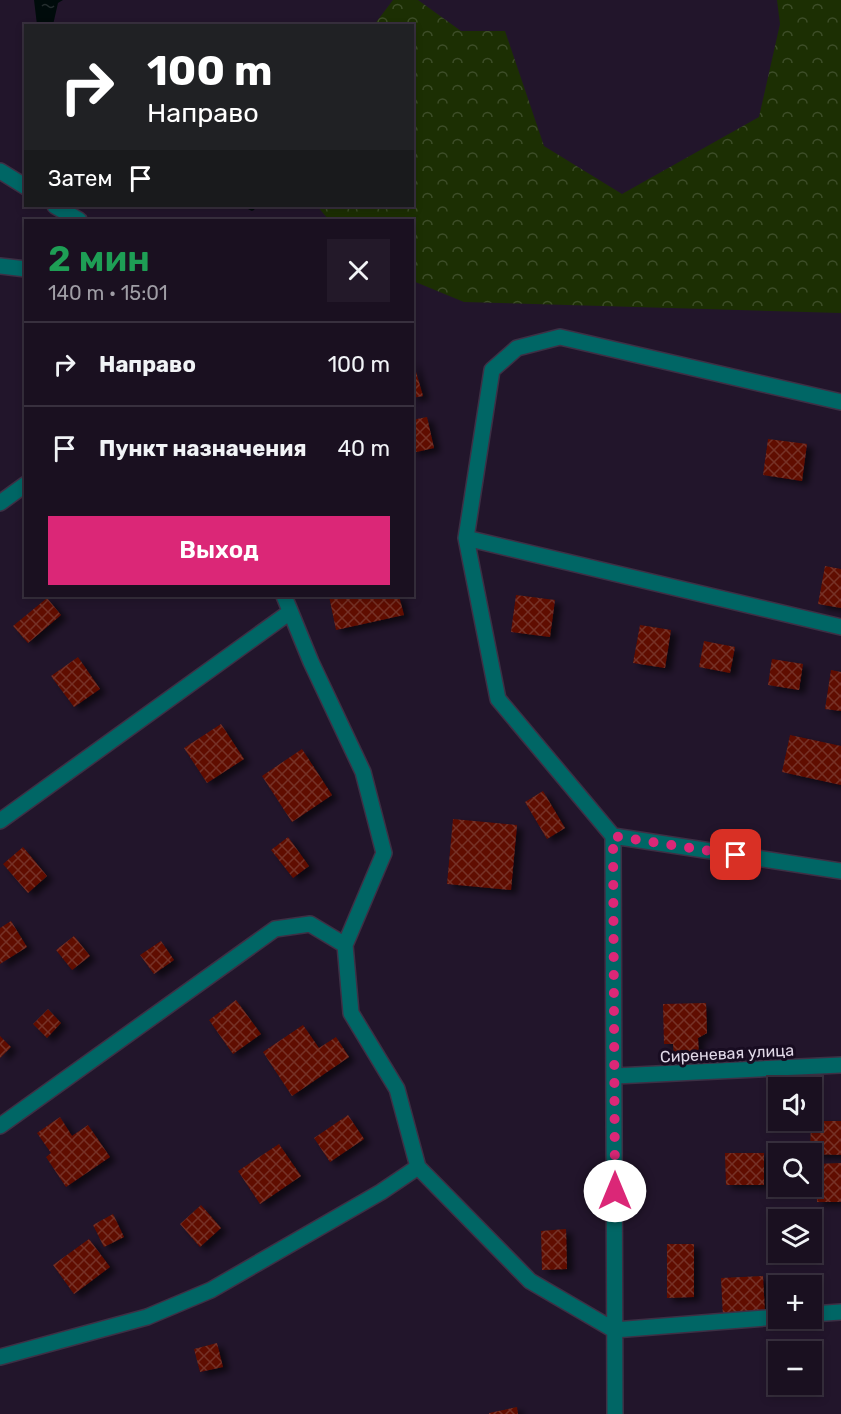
<!DOCTYPE html>
<html lang="ru">
<meta charset="utf-8">
<style>
:root{--surface:#1a1020;--page:#231929;--text:#f1f3f6;--muted:#9f9da5;--line:#38303e;--accent:#db2777}
body{margin:0;font-family:Rubik,sans-serif;background:var(--page);color:var(--text);height:100vh;display:flex;flex-direction:column;font-size:22px;white-space:nowrap}
*{box-sizing:border-box;margin:0}
p{font-size:20px;color:var(--muted)}
.icon{flex:none;width:33px;height:33px;fill:none;stroke:currentColor;stroke-width:2;stroke-linecap:round;stroke-linejoin:round}
.map{position:relative;flex:1;overflow:hidden}
.panel{position:absolute;left:24px;top:219px;width:390px;height:378px;display:flex;flex-direction:column;background:var(--surface);border-radius:0px;box-shadow:0 3px 9px #0003,0 0 0 2px var(--line)}
.panel>*{flex:none}
.banner{position:absolute;left:24px;top:24px;width:390px;height:183px;border-radius:0px;box-shadow:0 3px 9px #0003,0 0 0 2px var(--line);background:#202124;color:#fff;overflow:hidden}
.fabs{position:absolute;left:768px;top:1077px;display:grid;gap:12px}
.fabs a{display:grid;place-items:center;width:54px;height:54px;border-radius:0px;background:var(--surface);box-shadow:0 3px 9px #0003,0 0 0 2px var(--line);font-size:30px}
.pin{position:absolute;display:grid;place-items:center;width:51px;height:51px;color:#fff;margin:-26px;border-radius:12px;box-shadow:0 3px 9px #0006}
.me{position:absolute;width:66px;margin:-33px;rotate:0deg;stroke-linejoin:round;filter:drop-shadow(0 0 4px #0008)}
.turn{display:flex;align-items:center;gap:21px;height:126px;padding:0 24px;font-size:27px}
.turn .icon{width:78px;height:78px;stroke-width:2.5}
.turn b{display:block;font-size:42px;line-height:51px}
.then{display:flex;align-items:center;height:57px;padding:0 24px;background:#0003;gap:12px;font-size:22px}
.round{display:grid;place-items:center;flex:none;width:63px;height:63px;border-radius:0px;background:var(--page)}
.headline{display:flex;align-items:center;justify-content:space-between;height:102px;padding:0 24px}
h1{font-size:36px;font-weight:600;line-height:45px;color:#1e9e55}
.button{display:flex;gap:12px;margin-top:auto;padding:12px 24px}
.button a{flex:1;height:69px;border-radius:0px;background:var(--accent);color:#fff;font-size:24px;font-weight:600;line-height:69px;text-align:center}
ul{padding:0;list-style:none}
li{display:flex;align-items:center;gap:18px;height:84px;padding:0 24px;border-top:2px solid var(--line)}
li div{flex:1}
li b{display:block;font-size:22px}
li em{font-style:normal}
.map>svg:first-child{display:block}
.forest{fill:url(#forest-crowns)}
.water{fill:url(#water-ripples)}
.lines{fill:none;stroke-linecap:round;stroke-linejoin:round}
.stream{stroke:#000b0b;stroke-width:7}
.building{fill:url(#building-cross-hatch);filter:url(#shadow)}
.minor-casing{stroke:#3d3045;stroke-width:18}
.minor{stroke:#006665;stroke-width:15}
.route{stroke:#db2777;stroke-width:10;stroke-dasharray:0 18}
.labels{text-anchor:middle;stroke-width:6;stroke-linejoin:round;paint-order:stroke}
.street-label{font-size:16px;fill:#e1d9e8;stroke:#180c21}
</style>
<div class="map">
<svg width="841" height="1414" viewBox="0 0 841 1414">
<defs>
<pattern id="forest-crowns" width="20" height="18" patternUnits="userSpaceOnUse" patternTransform="scale(1.5)"><rect width="20" height="18" fill="#1c2f03"/><path d="M2 6a3 3 0 1 1 6 0M12 15a3 3 0 1 1 6 0" fill="none" stroke="#3d4d28"/></pattern>
<pattern id="water-ripples" width="26" height="14" patternUnits="userSpaceOnUse" patternTransform="scale(1.5)"><rect width="26" height="14" fill="#000b0b"/><path d="M2 4q2-2 4 0t4 0M15 11q2-2 4 0t4 0" fill="none" stroke="#252e2f"/></pattern>
<pattern id="building-cross-hatch" width="8" height="8" patternUnits="userSpaceOnUse" patternTransform="scale(1.5)"><rect width="8" height="8" fill="#600e00"/><path d="M0 0l8 8M0 8l8-8" fill="none" stroke="#763025"/></pattern>
<filter id="shadow"><feDropShadow dx="6" dy="4" stdDeviation="3" flood-color="#0009"/></filter>
</defs>
<rect width="100%" height="100%" fill="#22152b"/>
<!-- forest -->
<path class="forest" d="M393,0H418L461,31H505L544,146L622,194L759,117L780,24L777,0H841V313L464,302L413,281L412,220H329L317,206H412V26L374,25Z"/>
<!-- water -->
<path class="water" d="M34,0H63L58,3L53,25H37Z"/>
<g class="lines">
<!-- stream -->
<path class="stream" d="M250,206L252,207"/>
</g>
<!-- building -->
<path class="building" d="M412,358L423,396L412,398Z
M427,417L434,448L412,453V420Z
M768,439L807,444L802,481L763,475Z
M825,566L841,569V608L818,604Z
M516,595L555,600L550,637L511,632Z
M329,596H399L404,615L336,630Z
M47,598L61,615L28,643L13,626Z
M640,625L671,630L665,668L633,663Z
M704,641L735,647L730,673L699,667Z
M78,657L100,689L74,707L51,676Z
M772,659L803,664L799,690L768,685Z
M831,670L841,672V711L825,709Z
M221,724L244,759L207,783L184,748Z
M790,735L841,746V785L782,772Z
M302,749L332,795L292,822L262,776Z
M543,791L565,828L547,839L525,802Z
M453,819L517,825L511,890L447,884Z
M288,837L309,866L293,878L271,850Z
M23,847L47,876L28,893L3,864Z
M11,921L27,947L0,964V928Z
M74,936L90,956L72,970L56,950Z
M161,941L174,960L154,974L140,955Z
M236,1000L261,1034L233,1054L209,1020Z
M706,1003L707,1033L698,1038L699,1056L674,1057L673,1044H664L663,1004Z
M48,1009L61,1023L47,1038L33,1024Z
M303,1025L319,1048L336,1037L349,1057L292,1096L263,1052Z
M0,1036L11,1047L0,1058Z
M348,1115L364,1139L330,1162L314,1138Z
M60,1117L72,1136L88,1125L110,1157L66,1187L46,1157L51,1153L37,1133Z
M811,1121H841V1155L810,1154Z
M279,1144L301,1176L260,1204L238,1171Z
M725,1153H764V1185H726Z
M841,1163V1202H817L816,1164Z
M201,1205L221,1228L200,1247L180,1224Z
M113,1214L124,1237L104,1247L93,1225Z
M566,1229L567,1269L542,1270L541,1231Z
M89,1239L110,1267L74,1294L53,1265Z
M667,1244H694V1297L667,1298Z
M763,1276L765,1314L723,1317L721,1278Z
M217,1343L223,1367L200,1372L194,1349Z
M517,1407L518,1414H489V1413Z"/>
<g class="lines">
<defs>
<path id="minor" d="M0,171L26,187
M55,206L79,220
M0,266L26,269
M0,503L26,484
M466,538L841,627
M284,596L311,662L363,772L384,853L345,945L351,1013L397,1089L418,1167L530,1281L614,1330L778,1317
M0,821L290,612
M613,836L841,871
M615,1076L841,1065
M0,1126L275,929L310,924L345,945
M812,1314L841,1312
M0,1357L147,1317L211,1290L381,1192L418,1167
M615,1414L613,836L498,699L466,538L492,370L517,348L560,337L841,402"/>
</defs>
<!-- minor casing -->
<use href="#minor" class="minor-casing"/>
<!-- minor -->
<use href="#minor" class="minor"/>
</g>
<g class="lines">
<!-- route -->
<path class="route" d="M615,1191L613,836L736,855"/>
</g>
<g class="labels">
<!-- street labels -->
<g class="street-label">
<text transform="translate(727 1053) rotate(-3)" y="6">Сиреневая улица</text>
</g>
</g>
</svg>
<div class="fabs">
<a><svg class="icon" aria-label="sound" viewBox="0 0 24 24"><path d="M4 9h4l5-4v14l-5-4H4zM17 9q2 3 0 6"/></svg></a>
<a><svg class="icon" aria-label="search" viewBox="0 0 24 24"><circle cx="10" cy="10" r="6"/><path d="M15 15l6 6"/></svg></a>
<a><svg class="icon" aria-label="layers" viewBox="0 0 24 24"><path d="M12 4l9 5-9 5-9-5zM3 14l9 5 9-5"/></svg></a>
<a>+</a>
<a>−</a>
</div>
<div class="pin" style="left:736px;top:855px;background:#d93025"><svg class="icon" aria-label="arrive" viewBox="0 0 24 24"><path d="M6 21V4h12l-3 4 3 4H6"/></svg></div>
<svg class="me" style="left:615px;top:1191px" viewBox="-20 -20 40 40"><circle r="19" fill="#fff"/><path d="M0-13L10 11 0 6-10 11z" fill="#db2777"/></svg>
<div class="banner">
<div class="turn"><svg class="icon" aria-label="right" viewBox="0 0 24 24"><path d="M7 20v-9h11M14 6l5 5-5 5"/></svg><div><b>100 m</b>Направо</div></div>
<div class="then">Затем<svg class="icon" aria-label="arrive" viewBox="0 0 24 24"><path d="M6 21V4h12l-3 4 3 4H6"/></svg></div>
</div>
<section class="panel">
<div class="headline"><div><h1>2 мин</h1><p>140 m · 15:01</p></div><a class="round"><svg class="icon" aria-label="close" viewBox="0 0 24 24"><path d="M6 6l12 12M18 6L6 18"/></svg></a></div>
<ul>
<li><svg class="icon" aria-label="right" viewBox="0 0 24 24"><path d="M7 20v-9h11M14 6l5 5-5 5"/></svg><div><b>Направо</b></div><em>100 m</em></li>
<li><svg class="icon" aria-label="arrive" viewBox="0 0 24 24"><path d="M6 21V4h12l-3 4 3 4H6"/></svg><div><b>Пункт назначения</b></div><em>40 m</em></li>
</ul>
<div class="button"><a>Выход</a></div>
</section>
</div>
